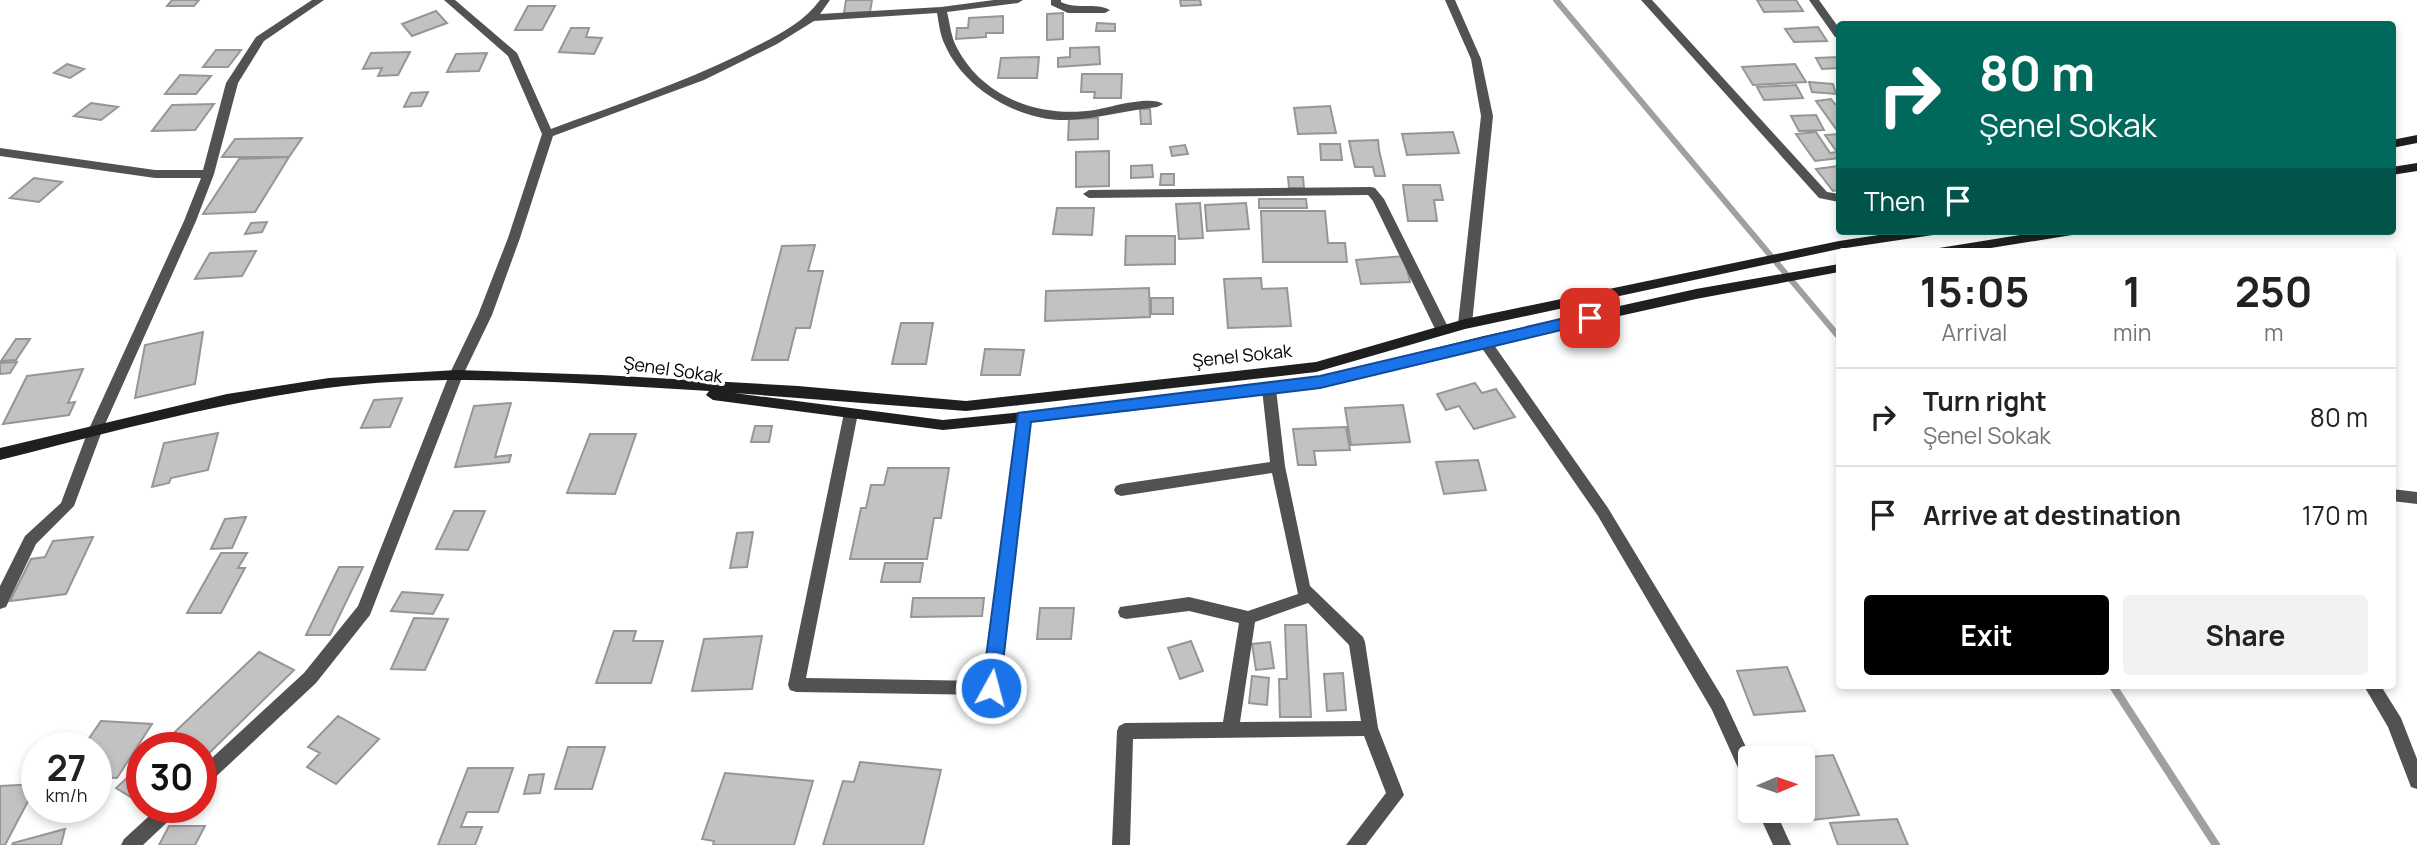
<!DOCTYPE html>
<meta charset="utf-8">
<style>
:root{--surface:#fff;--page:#f2f2f2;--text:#222;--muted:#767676;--line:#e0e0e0;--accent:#000}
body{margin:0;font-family:Manrope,sans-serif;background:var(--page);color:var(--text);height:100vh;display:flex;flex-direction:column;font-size:26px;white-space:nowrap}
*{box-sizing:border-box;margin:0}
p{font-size:23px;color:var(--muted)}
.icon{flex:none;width:38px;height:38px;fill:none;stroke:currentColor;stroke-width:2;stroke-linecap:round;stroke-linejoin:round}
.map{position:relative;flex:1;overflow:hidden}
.drawer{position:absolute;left:1836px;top:248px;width:560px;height:441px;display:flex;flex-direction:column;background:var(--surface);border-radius:7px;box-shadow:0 4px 10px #0003}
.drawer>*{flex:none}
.guide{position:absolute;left:1836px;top:21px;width:560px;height:214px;border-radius:7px;box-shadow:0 4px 10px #0003;background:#00695c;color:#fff;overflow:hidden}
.needle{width:46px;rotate:88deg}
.fabs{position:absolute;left:1738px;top:746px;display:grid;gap:14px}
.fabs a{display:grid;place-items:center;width:77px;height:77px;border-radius:7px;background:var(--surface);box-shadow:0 4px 10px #0003;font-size:35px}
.speed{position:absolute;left:21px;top:732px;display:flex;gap:14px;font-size:35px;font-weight:700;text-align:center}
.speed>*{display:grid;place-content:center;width:91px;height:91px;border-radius:50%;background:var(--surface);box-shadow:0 4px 10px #0003;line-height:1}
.speed small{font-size:18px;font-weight:400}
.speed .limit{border:10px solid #d22;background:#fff;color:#111}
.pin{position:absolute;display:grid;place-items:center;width:60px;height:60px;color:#fff;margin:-30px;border-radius:14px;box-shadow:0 4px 10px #0006}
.me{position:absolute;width:77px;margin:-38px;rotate:7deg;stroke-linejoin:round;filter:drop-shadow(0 0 5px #0008)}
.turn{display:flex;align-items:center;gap:24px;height:147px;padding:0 28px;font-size:32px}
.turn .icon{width:91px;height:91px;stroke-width:2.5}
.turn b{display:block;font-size:49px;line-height:60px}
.then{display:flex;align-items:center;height:66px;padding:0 28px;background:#0003;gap:14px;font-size:26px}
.eta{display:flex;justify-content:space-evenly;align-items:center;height:119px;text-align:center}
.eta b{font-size:42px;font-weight:700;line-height:49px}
.button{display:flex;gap:14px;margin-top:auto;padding:14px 28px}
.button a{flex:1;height:80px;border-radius:7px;background:var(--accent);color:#fff;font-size:28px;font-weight:700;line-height:80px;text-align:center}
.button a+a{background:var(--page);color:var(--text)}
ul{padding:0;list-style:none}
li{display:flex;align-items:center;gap:21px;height:98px;padding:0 28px;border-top:2px solid var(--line)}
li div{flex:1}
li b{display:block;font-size:26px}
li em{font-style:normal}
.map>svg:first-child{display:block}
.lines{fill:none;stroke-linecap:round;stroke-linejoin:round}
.stream-far1{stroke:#a0a0a0;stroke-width:6}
.stream{stroke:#a0a0a0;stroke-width:8}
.building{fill:#c2c2c2;stroke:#969696;stroke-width:2}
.street{fill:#525252;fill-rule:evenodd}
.secondary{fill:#1f1f1f;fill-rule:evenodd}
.route{fill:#1a73e8;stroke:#114b97;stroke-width:2}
.labels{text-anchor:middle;stroke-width:6;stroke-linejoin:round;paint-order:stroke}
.street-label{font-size:18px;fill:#000;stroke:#fff}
</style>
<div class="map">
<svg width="2417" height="845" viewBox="0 0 2417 845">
<rect width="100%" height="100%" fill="#fff"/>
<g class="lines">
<!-- stream-far1 -->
<path class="stream-far1" d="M1556,0L1839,337"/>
<!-- stream -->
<path class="stream" d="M2113,686L2216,845"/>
</g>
<!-- building -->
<path class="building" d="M172,0H199L194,6H167Z
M846,0H872L870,12L844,13Z
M1180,0H1200L1201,5L1181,6Z
M1757,0H1796L1803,11L1764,12Z
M528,6H555L542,30H515Z
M436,11L447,23L412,36L402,24Z
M1063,13V39L1047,40V14Z
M1003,16V33H986V37L956,39L957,28H968L969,18Z
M1097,23L1115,24V31H1096Z
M1818,27L1827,41L1794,42L1785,29Z
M571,28H589L586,37L602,38L594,54L559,52Z
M1099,47L1100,64L1058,67V58L1070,57V48Z
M216,50H241L228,67H203Z
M410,52L398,75L378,76L382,68L363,69L371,53Z
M487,53L479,71L447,72L456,54Z
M1039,57L1037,78H998L1001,58Z
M1839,57V68L1822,69L1816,58Z
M67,64L84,69L70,78L54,73Z
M1795,64L1806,82L1753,85L1742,67Z
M1082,74H1122L1121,98H1094L1095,92H1081Z
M180,75L211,76L196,94H165Z
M1809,82L1833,84L1836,94L1812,92Z
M1796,85L1803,98L1764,100L1757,87Z
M428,92L421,106L404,107L411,93Z
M1831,99L1835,104H1839V129H1836L1816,101Z
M91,103L118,107L101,120L74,116Z
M214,104L195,130L152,131L172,105Z
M1330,106L1336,133L1298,134L1294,108Z
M1140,109H1150L1151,124H1141Z
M1816,115L1824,130L1799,131L1791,116Z
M1098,118V139L1068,140L1069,119Z
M1453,132L1459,153L1407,155L1402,134Z
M1816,132L1830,153L1837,152L1825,135L1839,134V158L1815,161L1796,134Z
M302,138L289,157H222L235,139Z
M1378,140L1379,150L1385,176H1375L1373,167H1355L1349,141Z
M1320,144H1340L1342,160H1321Z
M1185,145L1188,154L1172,156L1170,147Z
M1109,151V186L1076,187V152Z
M289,157L255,212L203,214L239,159Z
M1152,165L1153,177L1131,178V166Z
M1839,166V190L1833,191L1816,169Z
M1161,174H1174V185H1160Z
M1288,177H1303L1304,188H1289Z
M34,178L62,182L39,202L10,198Z
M1403,185H1440L1443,200H1434L1437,221H1408Z
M1259,199H1306L1307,208H1259Z
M1200,203L1203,238L1179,239L1176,204Z
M1246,203L1249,229L1207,231L1205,205Z
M1057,208H1094L1092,235L1053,234Z
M1261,211H1325L1328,243H1345L1347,262H1263Z
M267,222L262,232L245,234L251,223Z
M1126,236H1175V264L1125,265Z
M815,245L808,271H823L810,328H796L788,360H752L782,246Z
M256,251L242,276L195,279L210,253Z
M1404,256L1410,282L1361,284L1356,260Z
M1261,278L1262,289L1287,288L1291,326L1228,328L1224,279Z
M1149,288L1150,317L1045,321L1046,291Z
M1151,298H1173V314H1151Z
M901,323H933L926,364H892Z
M203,332L195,384L135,398L145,345Z
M16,339H30L16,360L1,361Z
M985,349L1024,350L1020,375H981Z
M17,362L10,373L0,374V363Z
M83,369L68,403L75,402L69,415L3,424L27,376Z
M1475,383L1482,393L1496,389L1515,417L1474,429L1459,406L1446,410L1437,394Z
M402,398L390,427L361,428L374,400Z
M511,403L495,457L511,455L509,462L455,467L474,406Z
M1403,405L1410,442L1351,445L1345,408Z
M755,426H772L769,442H751Z
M1346,427L1350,450L1314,451L1316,465H1298L1293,429Z
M218,433L208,470L171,478L169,483L152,487L164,443Z
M590,434H636L615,494L567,493Z
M1478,460L1486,490L1444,494L1436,462Z
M888,468H949L941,518H934L927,559H850L861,508H866L871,485H884Z
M454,511H485L468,550L436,549Z
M246,517L232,548L211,549L225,519Z
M753,532L747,567L730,568L737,533Z
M93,537L66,594L10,601L31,559L45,557L53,541Z
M221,553H247L238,568H245L221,613H187Z
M885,563H923L920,582H881Z
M339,567H363L330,635H306Z
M402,592L443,595L433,614L391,611Z
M913,598H984L982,616L911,617Z
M1040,608H1074L1071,639H1037Z
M414,618L448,619L425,670L391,669Z
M1285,625H1306L1311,717H1280L1279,679H1287Z
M614,631H636L633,641H663L651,683H596Z
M762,636L752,689L692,691L704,639Z
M1191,641L1203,671L1180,679L1168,648Z
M1270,642L1274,668L1256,670L1252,644Z
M259,652L294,670L201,761V747H159Z
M1787,667L1805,711L1754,715L1737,671Z
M1343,673L1346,710L1327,711L1324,674Z
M1252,676L1269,678L1267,705L1249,703Z
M338,716L379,739L336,784L307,767L320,753L308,747Z
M101,721L152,724L117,778L96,777V747H83Z
M568,747H605L592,789H555Z
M1833,755L1859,815L1812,820L1802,797V758H1798Z
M860,762L941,770L923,845H823L843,781L854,782Z
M142,764V804L116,788Z
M468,768H513L498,812H467L461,827H482L475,845H438Z
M725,773L813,781L794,845H713L714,841L702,839Z
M544,774L540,793L524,794L529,775Z
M37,784L5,845H0V786Z
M1897,819L1908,845H1838L1830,823Z
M169,826H205L195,845H159Z
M65,829L61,845H12L13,843Z"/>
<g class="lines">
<!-- street -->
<path class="street" d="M312,0H324L264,41L238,83L214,174L196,221L102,431L74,506L36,544L6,607L0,609V586L25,536L61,503L88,431L184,221L201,178H155L0,156V148L155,170H203L226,83L256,37Z
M444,0H455L517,53L551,129C615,105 680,84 741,54C770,39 801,26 820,0H830L820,14L941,7L994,0H1023L1018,3L947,12C950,24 951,37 957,48C984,99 1041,118 1095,110C1110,107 1151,95 1163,104L1157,107C1127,110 1097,119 1067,120C1019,121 964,89 945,45C940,35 939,24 937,13L814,21L777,44L704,80L553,136L520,238L492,315L463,375L370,615L316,683L207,785L201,787V768L304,673L358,606L449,375L478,315L508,238L542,134L508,56Z
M1051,0H1061V2C1076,10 1096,2 1110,10L1105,13H1068L1051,5Z
M1445,0H1455L1481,59L1493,116L1472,324L1465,329L1458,324L1481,116L1471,59Z
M1641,0H1652L1827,192L1839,194V202L1819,198Z
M1809,0H1819L1839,28V38L1835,37Z
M1371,187L1375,188L1384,199L1450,331L1448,334H1438L1436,331L1373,201L1368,195L1089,198L1083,194L1089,190Z
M1484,336L1489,338L1608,508L1724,700L1751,758L1750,783L1744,781L1712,710L1598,516L1479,344L1477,341L1479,338Z
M1269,384L1276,389L1285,466L1310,586L1363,637L1365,642L1378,728L1404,795L1366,845H1346L1386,793L1364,736L1133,739L1130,845H1112L1117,731L1119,726L1125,723L1223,722L1239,623L1189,611L1126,619L1120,617L1118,612L1120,607L1189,597L1248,611L1298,594L1272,473L1121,496L1116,494L1114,490L1116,486L1121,484L1270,462L1262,389ZM1308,603L1349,645L1361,721L1240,722L1255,622Z
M851,408L858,413L806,678L984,681L1017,417L1019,413H1029L1031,417L997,693L991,695L796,692L790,690L788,685L844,413Z
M2392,489L2417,492V504L2392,501Z
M2364,686H2381L2401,718L2417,759V789L2411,787L2388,727Z
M159,807H180L177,813L143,845H121L124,839Z
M1757,810H1775L1791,845H1773Z"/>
<!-- secondary -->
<path class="secondary" d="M2417,135V143L2392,148V140Z
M2417,163V171L2392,175V167Z
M1905,231H1939L1933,235L1839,249L1465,329L1316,372L966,411L734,393L943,420L1130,401L1320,377L1484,336L1696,289L1839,264V272L1696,299L1484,346L1320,387L1130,411L943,430L713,400L706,395L709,391C584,384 451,372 327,388C216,403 108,433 0,460V448L227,394L329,378L456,370L602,375L798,386L966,401L1316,362L1465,319L1839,241Z
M2045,231H2078L2072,235L1966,252H1933L1939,248Z"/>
</g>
<!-- route -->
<path class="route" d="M1590,312L1595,314L1597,318L1595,322L1320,388L1031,422L1000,688L998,694L991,697L985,694L982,688L1018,413L1320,376Z"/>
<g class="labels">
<!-- street labels -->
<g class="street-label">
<text transform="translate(1242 356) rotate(-6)" y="6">Şenel Sokak</text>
<text transform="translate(673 370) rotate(8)" y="6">Şenel Sokak</text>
</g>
</g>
</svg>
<div class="fabs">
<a><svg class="needle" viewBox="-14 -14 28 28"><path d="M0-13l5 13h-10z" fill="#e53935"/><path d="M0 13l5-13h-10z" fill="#767676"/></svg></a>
</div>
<div class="speed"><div>27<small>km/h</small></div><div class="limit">30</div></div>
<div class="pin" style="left:1590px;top:318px;background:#d93025"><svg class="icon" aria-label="arrive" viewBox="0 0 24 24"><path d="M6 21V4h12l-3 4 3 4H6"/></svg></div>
<svg class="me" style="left:991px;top:688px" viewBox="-20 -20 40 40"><circle r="17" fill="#1a73e8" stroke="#fff" stroke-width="3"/><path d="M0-11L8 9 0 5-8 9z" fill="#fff"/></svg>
<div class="guide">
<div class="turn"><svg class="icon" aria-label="right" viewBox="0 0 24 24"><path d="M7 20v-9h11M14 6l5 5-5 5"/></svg><div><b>80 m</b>Şenel Sokak</div></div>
<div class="then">Then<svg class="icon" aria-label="arrive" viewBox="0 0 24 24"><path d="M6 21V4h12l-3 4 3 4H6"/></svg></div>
</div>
<section class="drawer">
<div class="eta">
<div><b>15:05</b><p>Arrival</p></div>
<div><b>1</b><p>min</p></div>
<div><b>250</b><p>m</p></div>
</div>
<ul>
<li><svg class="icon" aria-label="right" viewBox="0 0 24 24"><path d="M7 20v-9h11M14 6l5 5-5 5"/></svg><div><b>Turn right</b><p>Şenel Sokak</p></div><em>80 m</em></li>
<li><svg class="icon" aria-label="arrive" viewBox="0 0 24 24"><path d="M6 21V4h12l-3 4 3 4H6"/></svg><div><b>Arrive at destination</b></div><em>170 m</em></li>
</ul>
<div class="button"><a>Exit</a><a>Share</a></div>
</section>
</div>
